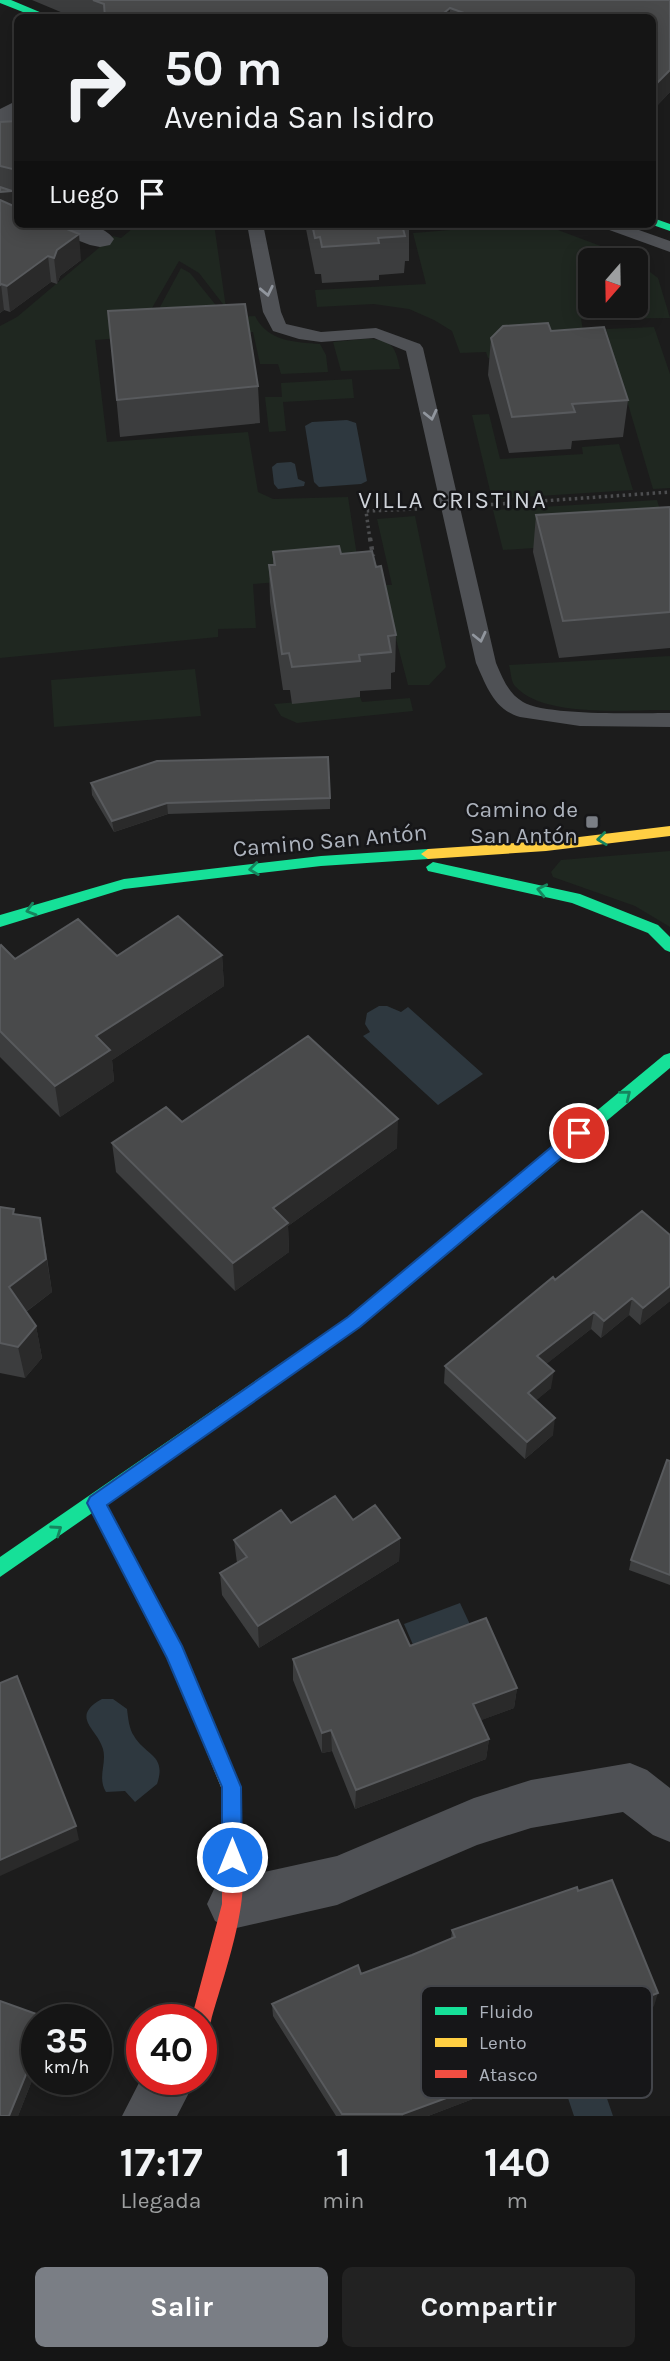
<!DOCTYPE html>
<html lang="es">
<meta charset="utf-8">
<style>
:root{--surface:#151515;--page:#222;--text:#f1f3f6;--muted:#9d9fa0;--line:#343434;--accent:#7a7e85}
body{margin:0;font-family:Karla,sans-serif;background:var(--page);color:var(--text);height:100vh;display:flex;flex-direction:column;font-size:26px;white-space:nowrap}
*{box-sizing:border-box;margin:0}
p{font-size:23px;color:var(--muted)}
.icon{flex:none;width:38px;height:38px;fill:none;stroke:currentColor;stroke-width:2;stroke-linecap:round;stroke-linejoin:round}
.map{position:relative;height:2116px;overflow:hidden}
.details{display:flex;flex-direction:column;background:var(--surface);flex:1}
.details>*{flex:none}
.hud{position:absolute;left:14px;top:14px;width:642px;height:214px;border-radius:10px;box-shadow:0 4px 18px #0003,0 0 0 2px var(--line);background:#151515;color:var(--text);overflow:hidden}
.needle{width:46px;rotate:200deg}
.buttons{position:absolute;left:578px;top:248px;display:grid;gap:14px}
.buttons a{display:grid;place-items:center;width:70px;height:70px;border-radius:10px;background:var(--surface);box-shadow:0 4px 18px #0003,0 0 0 2px var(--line);font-size:35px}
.speed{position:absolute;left:21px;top:2004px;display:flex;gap:14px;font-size:35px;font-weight:700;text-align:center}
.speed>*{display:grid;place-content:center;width:91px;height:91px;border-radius:50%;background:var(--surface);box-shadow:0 4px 18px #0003,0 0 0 2px var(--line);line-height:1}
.speed small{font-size:18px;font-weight:400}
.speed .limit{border:10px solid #d22;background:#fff;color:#111}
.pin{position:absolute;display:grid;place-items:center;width:60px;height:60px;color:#fff;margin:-30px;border:4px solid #fff;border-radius:50%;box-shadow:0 2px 7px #0007}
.me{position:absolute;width:77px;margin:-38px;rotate:0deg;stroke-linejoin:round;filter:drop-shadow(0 0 5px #0008)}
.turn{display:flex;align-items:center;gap:24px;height:147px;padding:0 35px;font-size:32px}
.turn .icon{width:91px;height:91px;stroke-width:2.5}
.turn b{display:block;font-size:49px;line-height:60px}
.then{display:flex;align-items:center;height:66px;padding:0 35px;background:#0003;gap:14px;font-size:26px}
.eta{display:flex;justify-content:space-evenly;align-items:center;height:119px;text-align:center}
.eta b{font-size:42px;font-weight:700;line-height:49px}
.action{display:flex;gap:14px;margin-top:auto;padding:14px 35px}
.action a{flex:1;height:80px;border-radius:10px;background:var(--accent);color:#fff;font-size:28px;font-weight:700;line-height:80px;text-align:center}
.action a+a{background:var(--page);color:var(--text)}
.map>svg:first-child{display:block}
.green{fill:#1f2720;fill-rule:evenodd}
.water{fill:#2e383f}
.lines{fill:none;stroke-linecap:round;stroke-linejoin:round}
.path-far1{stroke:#4c4d4f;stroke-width:3.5;stroke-dasharray:2.5 3.5;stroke-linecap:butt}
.path{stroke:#4c4d4f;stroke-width:4.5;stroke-dasharray:3.5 5;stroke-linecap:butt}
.lane{fill:#4f5155;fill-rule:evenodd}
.street{fill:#4f5155;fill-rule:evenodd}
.fast{fill:#16e098;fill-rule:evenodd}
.slow{fill:#ffcf43;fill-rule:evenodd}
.jam{fill:#f24e42;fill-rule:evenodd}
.wall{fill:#3c3d3e}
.shaded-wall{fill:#2a2a2a}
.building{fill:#494a4b;stroke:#585a5d;stroke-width:2}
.oneway{stroke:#91969e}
.oneway2{stroke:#16855e}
.route{fill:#1a73e8;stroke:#114b97;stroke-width:2}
.poi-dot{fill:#7a7e85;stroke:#161618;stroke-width:2.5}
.labels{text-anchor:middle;stroke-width:5;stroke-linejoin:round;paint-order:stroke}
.poi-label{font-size:23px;fill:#adb3bd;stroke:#161618;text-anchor:end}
.street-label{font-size:23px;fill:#adb3bd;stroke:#161618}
.neighbourhood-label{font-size:24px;letter-spacing:2px;fill:#ced2d9;stroke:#161618}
.key{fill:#161618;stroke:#43454a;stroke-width:2}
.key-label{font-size:19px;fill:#adb3bd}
</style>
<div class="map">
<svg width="670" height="2116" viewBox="0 0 670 2116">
<rect width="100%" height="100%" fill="#1c1c1c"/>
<!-- green -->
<path class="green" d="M138,224H214L226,308L199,273L179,261L152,308L149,336L95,340L107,442L248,432L258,492L273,499L348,497L360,575L253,584L256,628L218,629V637L0,658V326L17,317L113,236L121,238Z
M469,224H542L630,257L658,278L670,318L581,319L586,347L556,355L488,358L486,352L460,353L452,331L434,320L409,309L374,304L317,307L315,290L426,284L413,233L450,230ZM590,261H635V306H590Z
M181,268L190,273L223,314L230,317L255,316C268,342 295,342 320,344L326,355L328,372L281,374L278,364H260L253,332L158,336L160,307Z
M654,327L670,374V488L653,489L606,329Z
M364,339C391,339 395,344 400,369L341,371L333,342Z
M352,379L354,398L283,402L286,431L269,432L265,397H282L281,383Z
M489,414L500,459L583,454L582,447L619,444L633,490L492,499L472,415Z
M657,500L669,539L503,550L493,510Z
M415,516L446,667L429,685H408L382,585H392L377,519Z
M670,656V710C629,709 544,719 515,686C511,682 511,672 509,665Z
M195,669L201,716L54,727L51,680Z
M360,697L362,702L410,698L413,711L297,723L281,716L274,704Z
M670,851V927L635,906L553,877L551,872L561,860Z"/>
<!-- water -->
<path class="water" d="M347,420L356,423L367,481L361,484L319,487L314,482L305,426L312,422Z
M291,462L295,464L298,479L305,482L304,486L278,489L274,484L272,467L277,463Z
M379,1006H387L401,1012L408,1007L483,1074L438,1105L363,1036L370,1032L365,1024L367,1013Z
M460,1603L474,1633L417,1654L404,1624Z
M102,1699H113L127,1709C128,1717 129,1729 134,1736C146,1756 167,1755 157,1784L135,1802L125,1791L106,1792C97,1777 107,1764 103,1749C98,1729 69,1717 102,1699Z
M601,2081L613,2116H574L566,2092Z"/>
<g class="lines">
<!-- path-far1 -->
<path class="path-far1" d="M485,505L670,492
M370,540L366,511L417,509"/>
<!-- path -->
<path class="path" d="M370,538L373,556"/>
<!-- lane -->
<path class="lane" d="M247,224H263L281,312L286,324L321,332L376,328L420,344L423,348L496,663C503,679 508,693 523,702C546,716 640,713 670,713V727L580,726L520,717C494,710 486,685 476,663L406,351L374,338L321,342L299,339L273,331L263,312Z
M599,224H622L670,241V252L601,227Z"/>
<!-- street -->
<path class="street" d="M18,100V121L0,129V109Z
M0,193L18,198V215L0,210Z
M47,224C68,224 100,220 114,239L110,245L100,247L90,245L51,230Z
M630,1763L647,1770L670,1788V1842L653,1835L623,1812L531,1828L477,1845L337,1905L232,1929L215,1921L207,1904L215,1887L232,1879L337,1856L474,1798L531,1780Z
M142,2077V2079H196L177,2116H122Z"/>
<!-- fast -->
<path class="fast" d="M0,0H11L54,18H38L0,3Z
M653,218L670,224V231L650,224H653Z
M428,849L435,854L428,859L321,866L124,889L0,927V915L124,879L321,856Z
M433,862L580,894L658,925L670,937V952L665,950L648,933L572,903L428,871L426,867Z
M670,1053V1068L360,1327L0,1577V1557L348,1317L664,1055Z"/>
<!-- slow -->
<path class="slow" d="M670,826V836L546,851L428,859L421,854L428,849L546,841Z
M96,1495L102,1497L182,1647L241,1787L242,1866L239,1873L232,1876L225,1873L222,1866L221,1787L168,1658L87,1503L90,1497Z"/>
<!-- jam -->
<path class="jam" d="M232,1856L239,1859C254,1894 221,1983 211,2021L208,2028L201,2031V2020H191L222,1904V1866L225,1859Z"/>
</g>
<!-- wall -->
<path class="wall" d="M32,0H670V92L653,110V18H75Z
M18,121V196L12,194L14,206L81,260L60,276L57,284L51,282L10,312L4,310L0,313V122Z
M305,224H409V261H405L404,273L379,275V280L322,283L321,274H315Z
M108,311L258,386L260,423L120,437Z
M551,331L628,400L623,437L572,441L571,449L509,453L488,375L491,338Z
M670,507V648L559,658L533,552L536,515Z
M273,552L341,554L376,567L396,635L395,672L391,673V689L360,691V697L292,704L290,690H283L270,602L269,565H273Z
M91,783L330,798V809L168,814L114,832L92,795Z
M0,946L15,959L222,955L224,986L112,1060L114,1081L60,1117L0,1057Z
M182,1122L397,1148L288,1226L289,1252L235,1291L116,1172L112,1143Z
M0,1207L15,1215L40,1218L46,1251L52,1292L26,1312L36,1326L42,1358L25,1378L0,1373Z
M670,1235V1301L640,1325L629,1315L601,1338L591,1329L546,1364L551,1388L536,1400L553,1435L525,1459L444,1383L445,1366L555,1280Z
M670,1461V1585L629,1570L631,1560Z
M353,1520L400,1538L399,1561L259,1648L222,1595L220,1573L237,1563L234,1540L291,1523Z
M410,1646L517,1688L514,1708L481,1720L489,1739L486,1759L355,1809L332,1751L322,1753L293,1680V1659Z
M578,1891L654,2006L559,2042L553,2028L491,2053L499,2089L428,2116H336L273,2016L272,2004L361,1974L412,1955L451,1939L452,1930Z
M37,2020V2079H51L49,2085L33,2078L18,2116H0Z"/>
<!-- shaded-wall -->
<path class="shaded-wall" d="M450,8V18H438Z
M670,70V92L653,110V87Z
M12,191L15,217L0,219V192Z
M79,234L81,260L60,276L57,284L54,258L57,250Z
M48,256L51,282L10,312L7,286Z
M1,284L4,310L0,313V285Z
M167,803L168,814L114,832L112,821Z
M222,955L224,986L112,1060L114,1081L60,1117L55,1086L96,1036Z
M398,1119L397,1148L288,1226L289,1252L235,1291L233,1263L273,1208Z
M40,1218L52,1292L16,1319L9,1287Z
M670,1286V1301L640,1325L643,1308Z
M632,1298L629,1315L601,1338L604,1321Z
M594,1312L591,1329L535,1373L537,1356Z
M36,1326L42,1358L25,1378L18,1347Z
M554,1371L551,1388L526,1409L528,1393Z
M555,1418L553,1435L525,1459L527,1442Z
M400,1538L399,1561L259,1648L258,1626Z
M517,1688L514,1708L471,1724L473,1704Z
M331,1730L332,1751L322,1753V1733Z
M489,1739L486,1759L355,1809L356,1790Z
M76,1826L79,1840L0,1876V1860Z
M658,1993L654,2006L559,2042L562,2030Z
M556,2016L553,2028L486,2056L488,2044Z
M29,2067L33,2078L18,2116H9Z
M501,2078L499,2089L428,2116H403V2114Z"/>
<!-- building -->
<path class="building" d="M93,0H670V70L653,87V18H478L450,8L438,18H105L104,4Z
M18,121V190H17V170L0,166V122Z
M0,187L12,191L0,192Z
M0,200L18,208V224H55L79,234L57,250L54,258L48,256L7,286L1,284L0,285Z
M312,224H410L402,225L405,236L378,238L379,243L322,247L320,237L315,238Z
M245,304L258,386L117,400L108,311Z
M548,323L551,331L604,327L628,400L572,404L575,412L512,417L491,338L503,326Z
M670,507V612L563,621L536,515Z
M339,546L341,554L372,551L376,567L381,566L396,635L388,636L391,652L359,655L360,661L292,667L289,653L282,654L269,565H275L273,552Z
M328,757L330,798L167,803L112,821L91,783L157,761Z
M178,916L222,955L96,1036L110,1050L55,1086L0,1031V946L1,945L15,959L78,919L117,956Z
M308,1036L398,1119L273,1208L288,1223L233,1263L112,1143L166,1107L182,1122Z
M0,1207L14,1209L13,1214L40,1218L46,1259L9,1287L36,1326L18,1347L0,1343Z
M642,1211L670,1235V1286L643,1308L632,1298L604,1321L594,1312L537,1356L554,1371L528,1393L555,1418L527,1442L445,1366L553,1277L555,1280Z
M667,1460L670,1461V1575L631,1560Z
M335,1496L353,1520L375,1505L400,1538L258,1626L220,1573L247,1557L234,1540L281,1510L291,1523Z
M486,1618L517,1688L473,1704L489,1739L356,1790L331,1730L322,1733L293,1659L398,1620L410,1646Z
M17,1676L76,1826L0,1860V1683Z
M612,1880L658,1993L562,2030L556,2016L488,2044L501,2078L403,2114H342L272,2004L358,1965L361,1974L412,1955L455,1937L452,1930L577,1887L578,1891Z
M0,2001L53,2020H37V2070L29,2067L9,2116H0Z"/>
<!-- one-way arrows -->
<defs><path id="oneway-chevron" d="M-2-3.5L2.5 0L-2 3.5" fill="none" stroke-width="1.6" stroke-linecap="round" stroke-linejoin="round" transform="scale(1.75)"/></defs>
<g class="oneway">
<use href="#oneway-chevron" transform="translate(267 291) rotate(78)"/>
<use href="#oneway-chevron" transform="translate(431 415) rotate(77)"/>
<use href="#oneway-chevron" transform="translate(480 637) rotate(77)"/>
</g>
<g class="oneway2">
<use href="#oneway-chevron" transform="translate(602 839) rotate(173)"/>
<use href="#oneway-chevron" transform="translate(254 869) rotate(173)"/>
<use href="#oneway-chevron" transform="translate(542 890) rotate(-167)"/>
<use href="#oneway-chevron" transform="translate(31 910) rotate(164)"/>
<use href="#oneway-chevron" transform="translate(626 1095) rotate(-39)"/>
<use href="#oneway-chevron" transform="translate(57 1530) rotate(-35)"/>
</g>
<!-- route -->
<path class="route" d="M579,1127L585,1129L587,1133L585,1138L360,1327L107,1505L182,1646L241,1787L242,1857L239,1864L232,1867L225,1864L222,1857V1787L167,1658L87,1503L90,1497L348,1317L573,1129Z"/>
<!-- markers -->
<rect class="poi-dot" x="585" y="815" width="14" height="14" rx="3.5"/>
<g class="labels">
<!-- poi labels -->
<g class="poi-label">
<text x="578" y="817">Camino de<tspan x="578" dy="26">San Antón</tspan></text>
</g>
<!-- street labels -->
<g class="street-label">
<text transform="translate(330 840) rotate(-5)" y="8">Camino San Antón</text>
</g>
<!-- neighbourhood labels -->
<g class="neighbourhood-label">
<text x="453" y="508">VILLA CRISTINA</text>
</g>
</g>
<!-- legend -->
<rect x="421" y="1986" width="231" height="112" rx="10" class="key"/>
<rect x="435" y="2007" width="32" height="8" fill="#16e098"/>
<rect x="435" y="2038" width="32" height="9" fill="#ffcf43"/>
<rect x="435" y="2070" width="32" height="8" fill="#f24e42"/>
<g class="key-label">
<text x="479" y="2018">Fluido</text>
<text x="479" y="2049">Lento</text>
<text x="479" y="2081">Atasco</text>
</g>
</svg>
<div class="buttons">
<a><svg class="needle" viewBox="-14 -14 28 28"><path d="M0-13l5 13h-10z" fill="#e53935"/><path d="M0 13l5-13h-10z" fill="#9d9fa0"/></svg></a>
</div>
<div class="speed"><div>35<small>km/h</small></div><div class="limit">40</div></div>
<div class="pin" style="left:579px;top:1133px;background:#d93025"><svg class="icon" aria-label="arrive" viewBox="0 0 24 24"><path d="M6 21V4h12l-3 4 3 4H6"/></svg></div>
<svg class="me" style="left:232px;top:1857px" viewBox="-20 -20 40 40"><circle r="17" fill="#1a73e8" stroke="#fff" stroke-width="3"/><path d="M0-11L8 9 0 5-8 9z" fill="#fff"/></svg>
<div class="hud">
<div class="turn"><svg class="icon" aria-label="right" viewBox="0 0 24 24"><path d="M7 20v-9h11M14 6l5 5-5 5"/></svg><div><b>50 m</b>Avenida San Isidro</div></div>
<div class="then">Luego<svg class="icon" aria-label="arrive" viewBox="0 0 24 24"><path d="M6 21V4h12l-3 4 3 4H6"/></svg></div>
</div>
</div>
<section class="details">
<div class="eta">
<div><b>17:17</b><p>Llegada</p></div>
<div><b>1</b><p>min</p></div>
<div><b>140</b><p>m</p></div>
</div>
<div class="action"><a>Salir</a><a>Compartir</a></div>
</section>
